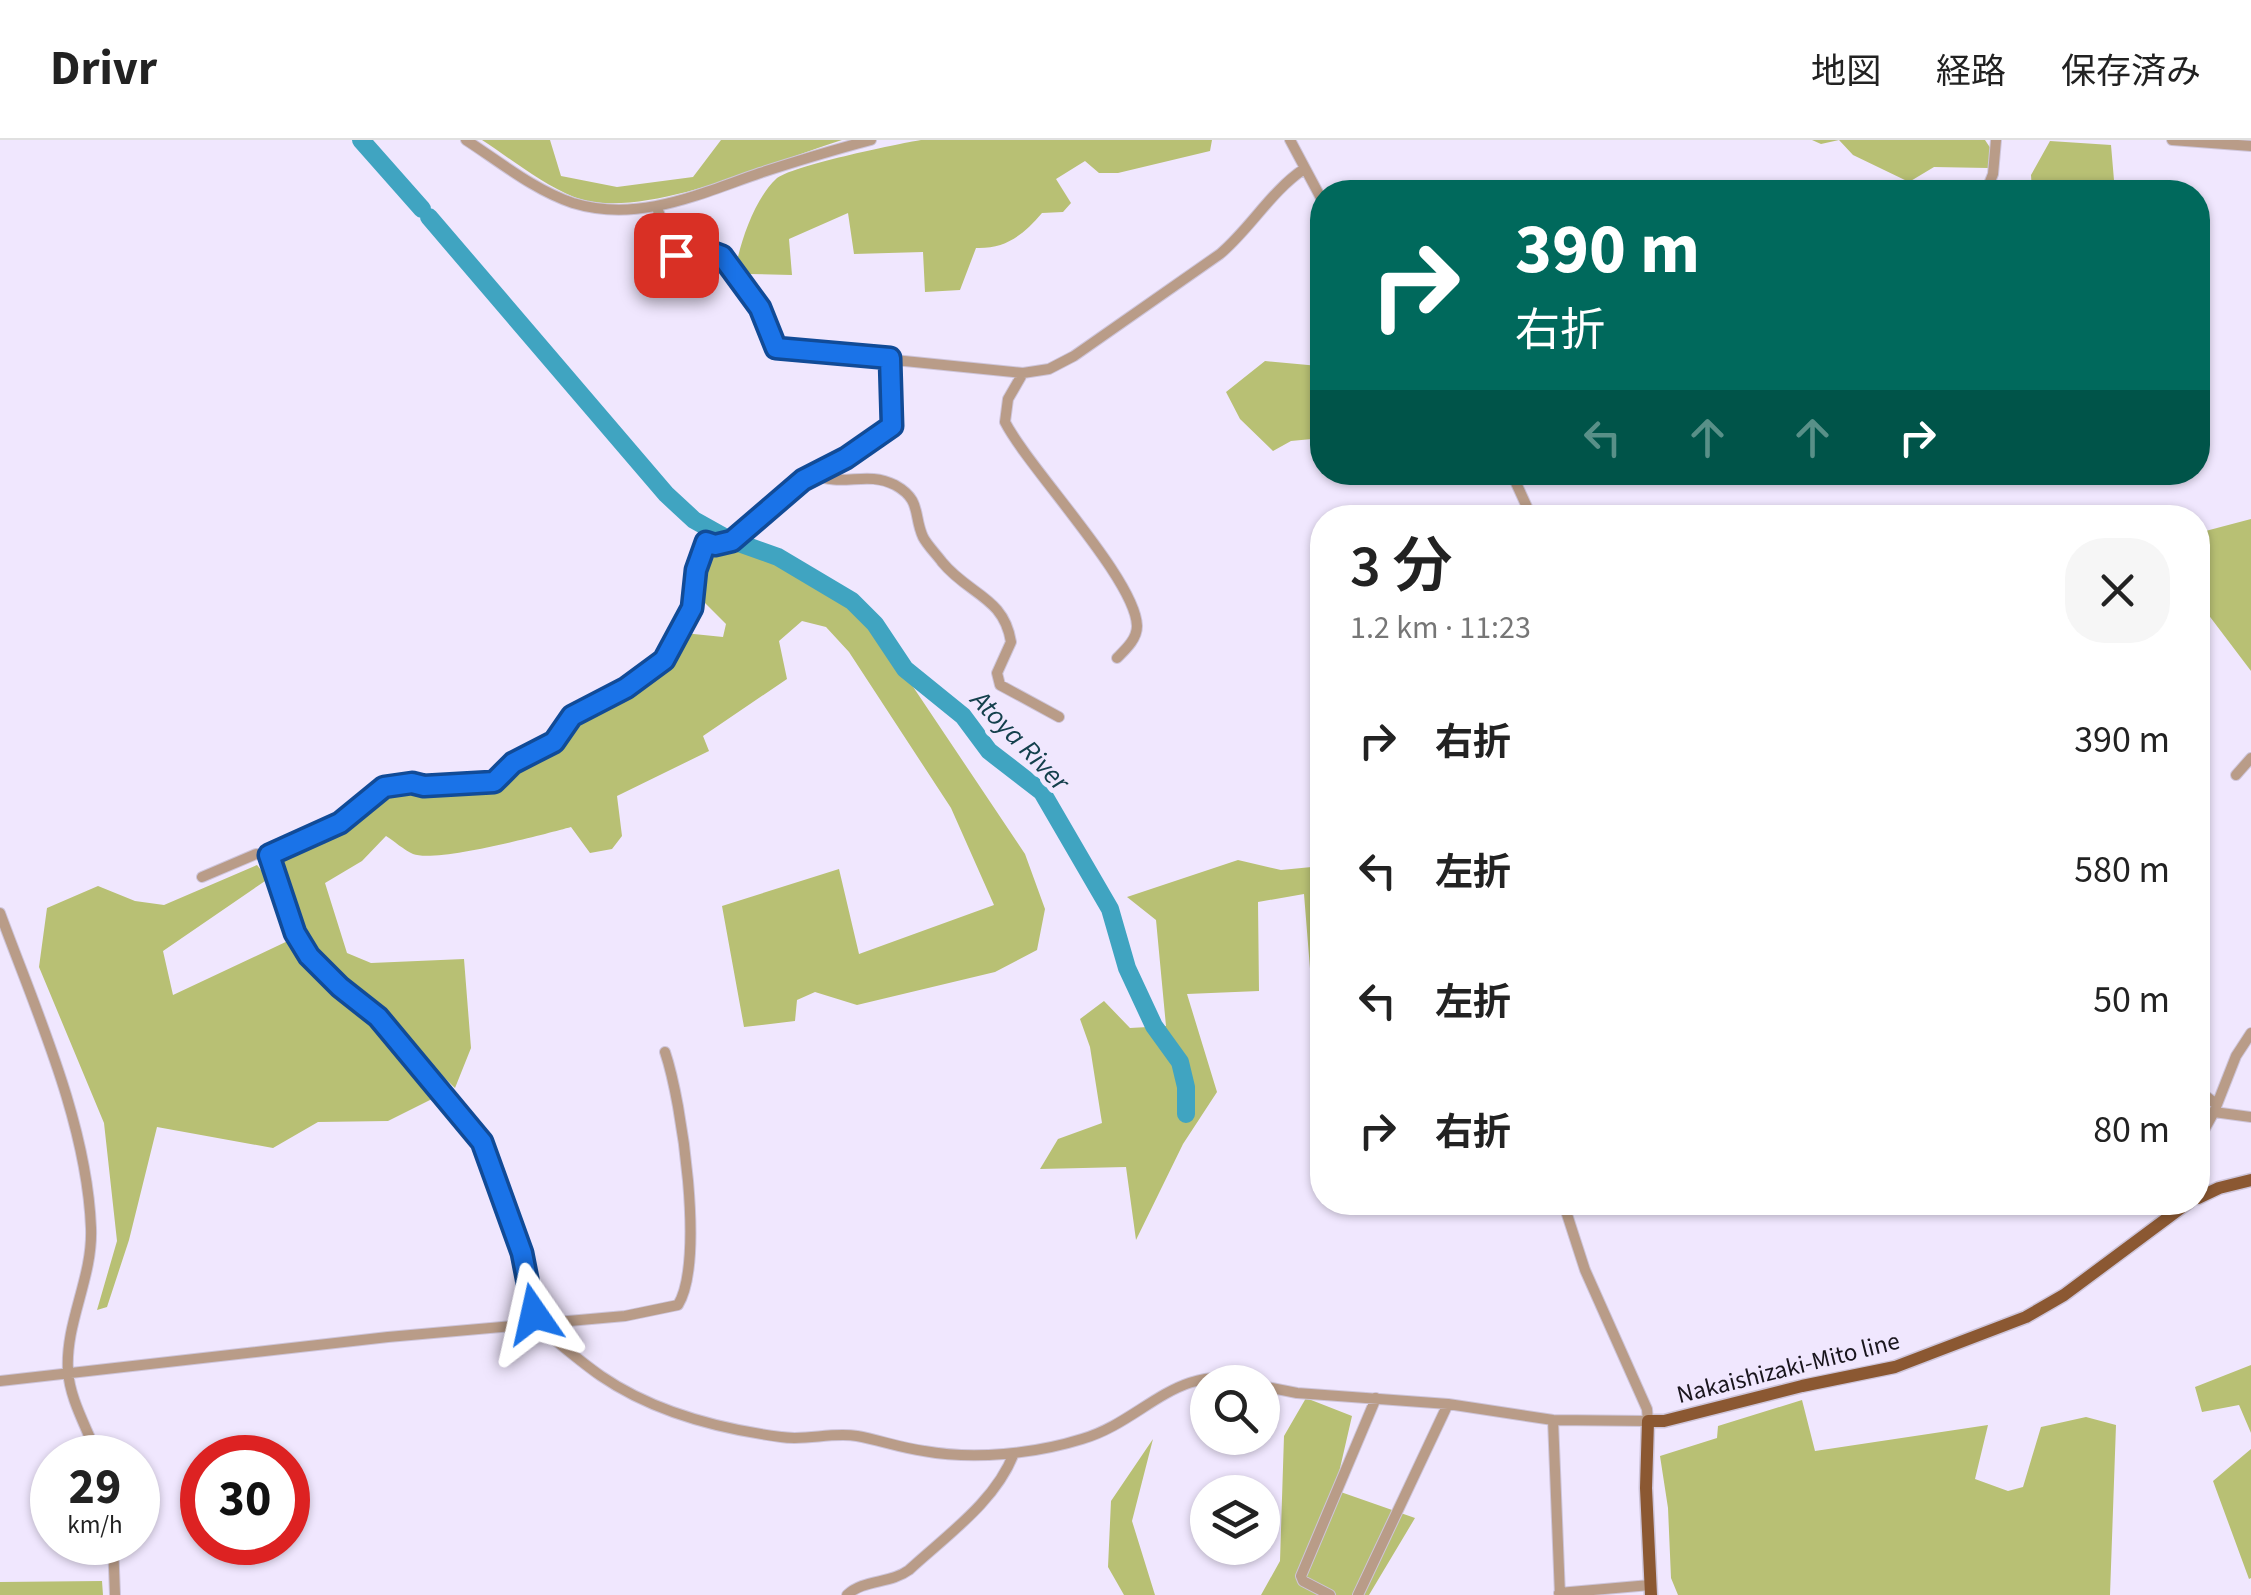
<!DOCTYPE html>
<html lang="ja">
<meta charset="utf-8">
<style>
:root{--surface:#fff;--page:#f6f6f6;--text:#222;--muted:#767676;--line:#e0e0e0}
body{margin:0;font-family:"Source Sans 3","Noto Sans JP",sans-serif;background:var(--page);color:var(--text);height:100vh;display:flex;flex-direction:column;font-size:38px;white-space:nowrap}
*{box-sizing:border-box;margin:0}
p{font-size:32px;color:var(--muted)}
.icon{flex:none;width:55px;height:55px;fill:none;stroke:currentColor;stroke-width:2;stroke-linecap:round;stroke-linejoin:round}
.map{position:relative;flex:1;overflow:hidden}
.panel{position:absolute;left:1310px;top:365px;width:900px;height:710px;display:flex;flex-direction:column;background:var(--surface);border-radius:40px;box-shadow:0 2px 8px #0004}
.panel>*{flex:none}
.top-card{position:absolute;left:1310px;top:40px;width:900px;height:305px;border-radius:40px;box-shadow:0 2px 8px #0004;background:#00695c;color:#fff;overflow:hidden}
.tools{position:absolute;left:1190px;top:1225px;display:grid;gap:20px}
.tools a{display:grid;place-items:center;width:90px;height:90px;border-radius:50%;background:var(--surface);box-shadow:0 2px 8px #0004;font-size:50px}
.speed{position:absolute;left:30px;top:1295px;display:flex;gap:20px;font-size:50px;font-weight:700;text-align:center}
.speed>*{display:grid;place-content:center;width:130px;height:130px;border-radius:50%;background:var(--surface);box-shadow:0 2px 8px #0004;line-height:1}
.speed small{font-size:25px;font-weight:400}
.speed .limit{border:15px solid #d22;background:#fff;color:#111}
.pin{position:absolute;display:grid;place-items:center;width:85px;height:85px;color:#fff;margin:-42px;border-radius:20px;box-shadow:0 5px 15px #0006}
.me{position:absolute;width:110px;margin:-55px;rotate:349deg;stroke-linejoin:round;filter:drop-shadow(0 0 8px #0008)}
.turn{display:flex;align-items:center;gap:35px;height:210px;padding:0 40px;font-size:45px}
.turn .icon{width:130px;height:130px;stroke-width:2.5}
.turn b{display:block;font-size:70px;line-height:85px}
.lanes{display:flex;align-items:center;height:95px;padding:0 40px;background:#0003;justify-content:center;gap:50px;direction:ltr}
.lanes .off{opacity:.35}
.round{display:grid;place-items:center;flex:none;width:105px;height:105px;border-radius:40px;background:var(--page)}
.overview{display:flex;align-items:center;justify-content:space-between;height:170px;padding:0 40px}
h1{font-size:60px;font-weight:600;line-height:75px}
ul{padding:0;list-style:none}
li{display:flex;align-items:center;gap:30px;height:130px;padding:0 40px}
li div{flex:1}
li b{display:block;font-size:38px}
li em{font-style:normal}
header{display:flex;align-items:center;gap:60px;box-sizing:border-box;height:140px;padding:0 50px;background:var(--surface);border-bottom:2px solid var(--line)}
header strong{font-size:48px}
nav{display:flex;gap:55px;margin-inline-start:auto;font-size:35px}
.map>svg:first-child{display:block}
.green{fill:#b8c074}
.lines{fill:none;stroke-linecap:round;stroke-linejoin:round}
.river{stroke:#40a4c1;stroke-width:18}
.minor-casing{stroke:#cec5da;stroke-width:12}
.major-casing{stroke:#cec5da;stroke-width:15}
.minor{stroke:#b99c88;stroke-width:10}
.major{stroke:#8b5832;stroke-width:12}
.route-casing{stroke:#114b97;stroke-width:25}
.route{stroke:#1a73e8;stroke-width:18}
.labels{text-anchor:middle;stroke-width:10;stroke-linejoin:round;paint-order:stroke}
.street-label{font-size:25px;fill:#19151d;stroke:#f0e7fe}
.water-label{font-size:28px;font-style:italic;fill:#14404d;stroke:#f0e7fe}
</style>
<header>
<strong>Drivr</strong>
<nav><a>地図</a><a>経路</a><a>保存済み</a></nav>
</header>
<div class="map">
<svg width="2251" height="1455" viewBox="0 0 2251 1455">
<rect width="100%" height="100%" fill="#f0e7fe"/>
<!-- green -->
<path class="green" d="M482,0H550L561,36L617,47L693,37L721,0H842C773,21 641,83 574,57C542,44 511,19 482,0Z
M921,0H1212L1210,11L1118,33H1099L1085,21L1056,39L1071,63L1063,72L1042,73C1023,95 1006,109 976,108L960,150L925,152L923,112L854,114L848,73L789,99L792,135L748,134L738,117C744,92 757,57 776,39C790,26 897,4 921,0Z
M1812,0H1985L1991,9L1988,28L1934,27L1909,42L1853,15L1839,0L1821,4Z
M2050,1L2111,5L2115,52H2032L2031,35Z
M1265,221L1319,226L1322,231V298L1291,301L1273,311L1240,279L1226,252Z
M2251,379V531L2198,461V393Z
M734,405C774,415 834,447 865,475L1025,714L1045,769L1037,810L995,832L857,865L815,852L797,860L795,881L744,887L722,766L839,729L859,814L994,765L951,668L849,512L826,487L802,481L779,501L787,539L703,596L709,611L617,656L622,696L612,709L590,713L571,687C542,695 436,723 413,714C404,710 394,701 386,696L362,721L325,743L347,813L371,823L464,819L471,908L455,948C399,893 317,829 289,755C285,743 284,729 282,717L389,651L495,648L517,626L556,605L575,581L629,553L684,493L723,497L726,484L697,455C701,419 706,423 734,405Z
M1238,720L1281,730L1322,726V870L1313,866L1304,754L1258,762L1259,851L1187,854L1217,952L1183,1004L1136,1100L1126,1027L1040,1029L1058,999L1102,983L1090,907L1080,879L1104,861L1130,888L1166,886L1156,780L1127,757Z
M257,725L268,739L163,811L173,855L292,799L311,825L378,883L434,958L388,981L318,982L273,1008L157,987L129,1100L107,1167L97,1170L117,1101L104,983L39,827L47,768L98,746L135,761L164,765Z
M2251,1225V1293L2239,1265L2202,1272L2195,1247Z
M1306,1258L1352,1276L1335,1350L1415,1378L1369,1455H1261L1280,1421L1284,1296Z
M1802,1260L1815,1311L1988,1285L1975,1339L2008,1351L2023,1347L2041,1287L2086,1277L2116,1285L2110,1455H1678L1671,1438L1668,1368L1660,1316L1717,1298L1718,1286Z
M1153,1299L1132,1381L1155,1455H1124L1108,1427L1111,1361Z
M2251,1309V1438L2249,1439L2213,1341Z
M102,1441L103,1455H0V1442Z"/>
<g class="lines">
<!-- river -->
<path class="river" d="M361,0L422,69
M429,77L666,354L694,380L728,399
M736,402L778,417L852,461L875,484L905,529L963,576L989,611L1042,652L1110,769L1127,828L1154,886L1180,922L1186,947V974"/>
<defs>
<path id="minor" d="M466,0C500,22 534,50 573,63C638,83 699,54 760,33C797,21 833,10 871,0
M1290,0L1322,60
M2172,0L2251,6
M1987,49L1993,34L1996,0
M657,68L678,121L714,113C743,124 766,179 776,208L1023,233L1049,229L1074,216L1220,114C1250,89 1271,51 1304,29
M1023,233L1008,259L1005,282C1029,329 1136,440 1137,486C1137,499 1126,509 1117,518
M1511,332L1532,378
M812,334C844,348 865,330 895,345C922,360 913,375 923,397C927,405 937,415 942,422C969,455 1004,457 1011,502L997,533L1000,545L1059,577
M2236,635L2251,618
M269,715L300,804L340,847L378,877L482,1002L521,1113L535,1184C557,1201 578,1220 601,1236C652,1271 720,1289 781,1297C806,1301 831,1292 857,1296C879,1300 901,1308 924,1311C974,1320 1034,1314 1082,1299C1144,1281 1177,1221 1250,1242
M202,737L256,714L269,715L341,683L384,647L494,642L513,623L554,602L572,576L626,548L664,520L692,468L694,440L706,402L715,405L731,401L803,340L846,318L892,285L890,218
M0,773C36,871 87,983 91,1088C93,1138 65,1182 68,1231C70,1261 88,1289 98,1318
M2198,950L2216,964
M2214,972L2251,977
M2198,1001L2214,972L2236,916L2251,893
M0,1241L388,1197L625,1176L678,1165C705,1121 682,962 665,912
M1262,1246L1297,1253L1448,1264L1553,1280L1648,1281L1647,1269L1585,1130L1563,1062
M1553,1280L1560,1455
M113,1402L115,1455
M1559,1453L1650,1445
M847,1455C864,1439 890,1444 909,1430C947,1395 996,1361 1014,1313
M1330,1455L1303,1441L1301,1436L1376,1258
M1358,1455L1448,1264"/>
<path id="major" d="M2198,1058L2219,1048L2251,1040
M1651,1455L1646,1348L1648,1281H1664L1802,1246L1895,1227L2026,1177L2064,1155L2189,1062"/>
</defs>
<!-- minor casing -->
<use href="#minor" class="minor-casing"/>
<!-- major casing -->
<use href="#major" class="major-casing"/>
<!-- minor -->
<use href="#minor" class="minor"/>
<!-- major -->
<use href="#major" class="major"/>
</g>
<g class="lines">
<defs>
<path id="route" d="M534,1174L522,1113L482,1002L378,877L340,847L309,816L295,793L269,715L340,683L384,647L412,643L424,646L494,642L513,623L554,602L572,576L626,548L664,520L692,468L696,430L706,402L715,405L732,401L803,340L846,318L892,286L890,218L776,208L760,168L722,116L714,113L678,121L676,115"/>
</defs>
<!-- route casing -->
<use href="#route" class="route-casing"/>
<!-- route -->
<use href="#route" class="route"/>
</g>
<g class="labels">
<!-- street labels -->
<g class="street-label">
<text transform="translate(1788 1227) rotate(-14)" y="9">Nakaishizaki-Mito line</text>
</g>
<!-- water labels -->
<g class="water-label">
<text transform="translate(1021 600) rotate(46)" y="10">Atoya River</text>
</g>
</g>
</svg>
<div class="tools">
<a><svg class="icon" aria-label="search" viewBox="0 0 24 24"><circle cx="10" cy="10" r="6"/><path d="M15 15l6 6"/></svg></a>
<a><svg class="icon" aria-label="layers" viewBox="0 0 24 24"><path d="M12 4l9 5-9 5-9-5zM3 14l9 5 9-5"/></svg></a>
</div>
<div class="speed"><div>29<small>km/h</small></div><div class="limit">30</div></div>
<div class="pin" style="left:676px;top:115px;background:#d93025"><svg class="icon" aria-label="arrive" viewBox="0 0 24 24"><path d="M6 21V4h12l-3 4 3 4H6"/></svg></div>
<svg class="me" style="left:534px;top:1174px" viewBox="-20 -20 40 40"><path d="M0-17L14 15 0 8-14 15z" fill="#1a73e8" stroke="#fff" stroke-width="4"/></svg>
<div class="top-card">
<div class="turn"><svg class="icon" aria-label="right" viewBox="0 0 24 24"><path d="M7 20v-9h11M14 6l5 5-5 5"/></svg><div><b>390 m</b>右折</div></div>
<div class="lanes"><svg class="icon off" aria-label="left" viewBox="0 0 24 24"><path d="M17 20v-9H6M10 6l-5 5 5 5"/></svg><svg class="icon off" aria-label="ahead" viewBox="0 0 24 24"><path d="M12 20V5M6 11l6-6 6 6"/></svg><svg class="icon off" aria-label="ahead" viewBox="0 0 24 24"><path d="M12 20V5M6 11l6-6 6 6"/></svg><svg class="icon" aria-label="right" viewBox="0 0 24 24"><path d="M7 20v-9h11M14 6l5 5-5 5"/></svg></div>
</div>
<section class="panel">
<div class="overview"><div><h1>3 分</h1><p>1.2 km · 11:23</p></div><a class="round"><svg class="icon" aria-label="close" viewBox="0 0 24 24"><path d="M6 6l12 12M18 6L6 18"/></svg></a></div>
<ul>
<li><svg class="icon" aria-label="right" viewBox="0 0 24 24"><path d="M7 20v-9h11M14 6l5 5-5 5"/></svg><div><b>右折</b></div><em>390 m</em></li>
<li><svg class="icon" aria-label="left" viewBox="0 0 24 24"><path d="M17 20v-9H6M10 6l-5 5 5 5"/></svg><div><b>左折</b></div><em>580 m</em></li>
<li><svg class="icon" aria-label="left" viewBox="0 0 24 24"><path d="M17 20v-9H6M10 6l-5 5 5 5"/></svg><div><b>左折</b></div><em>50 m</em></li>
<li><svg class="icon" aria-label="right" viewBox="0 0 24 24"><path d="M7 20v-9h11M14 6l5 5-5 5"/></svg><div><b>右折</b></div><em>80 m</em></li>
</ul>
</section>
</div>
